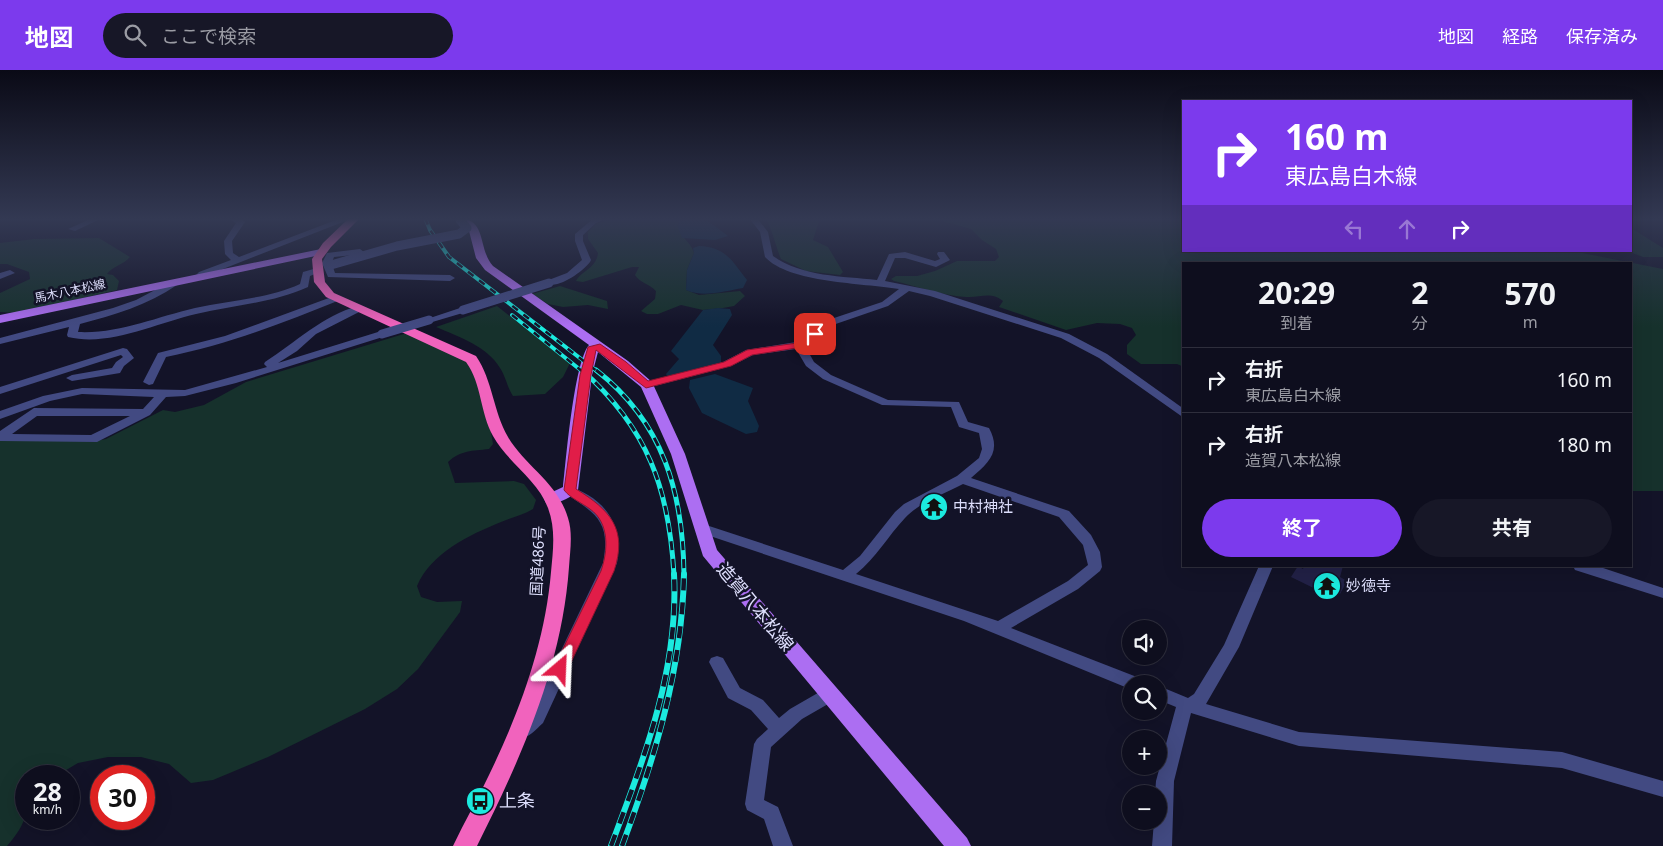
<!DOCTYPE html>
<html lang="ja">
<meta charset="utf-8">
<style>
:root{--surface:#0e0e1e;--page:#171727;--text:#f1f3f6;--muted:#9b9ca4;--line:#2e2e3c;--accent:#7c3aed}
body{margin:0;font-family:"Noto Sans","Noto Sans JP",sans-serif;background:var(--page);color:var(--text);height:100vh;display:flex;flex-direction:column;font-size:19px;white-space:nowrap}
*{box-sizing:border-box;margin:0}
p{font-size:16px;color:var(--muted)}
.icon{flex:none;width:28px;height:28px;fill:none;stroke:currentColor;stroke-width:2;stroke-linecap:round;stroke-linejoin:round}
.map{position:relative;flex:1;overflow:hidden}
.drawer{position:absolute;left:1182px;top:192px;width:450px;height:305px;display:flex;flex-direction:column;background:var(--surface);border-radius:0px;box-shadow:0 5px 20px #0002,0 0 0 1px var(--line)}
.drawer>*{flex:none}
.top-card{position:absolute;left:1182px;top:30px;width:450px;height:152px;border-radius:0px;box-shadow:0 5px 20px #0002,0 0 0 1px var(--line);background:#7c3aed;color:#fff;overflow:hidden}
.fabs{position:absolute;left:1122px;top:550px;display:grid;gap:10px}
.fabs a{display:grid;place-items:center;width:45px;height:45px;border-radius:50%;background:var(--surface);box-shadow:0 5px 20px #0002,0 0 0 1px var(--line);font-size:25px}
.speed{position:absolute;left:15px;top:695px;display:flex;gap:10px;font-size:25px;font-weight:700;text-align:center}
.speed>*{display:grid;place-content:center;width:65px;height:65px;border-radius:50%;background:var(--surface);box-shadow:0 5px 20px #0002,0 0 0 1px var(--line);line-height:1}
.speed small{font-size:12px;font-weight:400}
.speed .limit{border:8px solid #d22;background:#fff;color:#111}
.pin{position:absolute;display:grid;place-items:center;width:42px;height:42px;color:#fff;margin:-21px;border-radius:10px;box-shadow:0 2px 8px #0006}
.me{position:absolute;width:55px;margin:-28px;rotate:26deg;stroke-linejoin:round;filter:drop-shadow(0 0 4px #0008)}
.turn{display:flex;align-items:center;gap:18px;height:105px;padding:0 20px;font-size:22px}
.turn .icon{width:65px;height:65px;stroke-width:2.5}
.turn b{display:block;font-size:35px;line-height:42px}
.lanes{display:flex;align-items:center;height:48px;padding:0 20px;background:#0003;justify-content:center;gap:25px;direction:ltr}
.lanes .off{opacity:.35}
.eta{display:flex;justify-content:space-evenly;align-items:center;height:85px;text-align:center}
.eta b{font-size:30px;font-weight:700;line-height:35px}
.action{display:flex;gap:10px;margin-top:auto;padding:10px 20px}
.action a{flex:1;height:58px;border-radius:30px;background:var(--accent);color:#fff;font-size:20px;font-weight:700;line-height:58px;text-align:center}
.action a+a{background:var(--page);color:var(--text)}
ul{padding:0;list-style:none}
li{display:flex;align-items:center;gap:15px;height:65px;padding:0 20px;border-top:1px solid var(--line)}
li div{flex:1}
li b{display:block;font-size:19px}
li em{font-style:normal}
header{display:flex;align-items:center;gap:30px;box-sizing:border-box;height:70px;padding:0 25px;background:var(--accent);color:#fff}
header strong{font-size:24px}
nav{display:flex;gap:28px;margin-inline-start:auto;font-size:18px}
.search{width:350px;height:45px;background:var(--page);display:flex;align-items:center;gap:12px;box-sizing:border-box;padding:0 18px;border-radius:28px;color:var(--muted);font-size:19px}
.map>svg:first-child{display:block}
.green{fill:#16312c}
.water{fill:#102b44}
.building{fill:#222147}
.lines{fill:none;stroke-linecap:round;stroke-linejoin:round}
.minor{fill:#424a82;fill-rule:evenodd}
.major{fill:#ac6ef2;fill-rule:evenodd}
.highway{fill:#f163bd;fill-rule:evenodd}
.rail-far2-casing{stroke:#1beadf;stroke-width:4}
.rail-far1-casing{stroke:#1beadf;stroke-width:5}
.rail-casing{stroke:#1beadf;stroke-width:6}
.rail-far2{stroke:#131328;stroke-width:2.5;stroke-dasharray:7;stroke-linecap:butt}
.rail-far1{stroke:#131328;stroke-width:3;stroke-dasharray:9;stroke-linecap:butt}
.rail{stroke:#131328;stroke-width:4.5;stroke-dasharray:12;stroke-linecap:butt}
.minor-bridge{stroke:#424a82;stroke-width:9}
.route{fill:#e11d48;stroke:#92132f}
.labels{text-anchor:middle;stroke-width:5;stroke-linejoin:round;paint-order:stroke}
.far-street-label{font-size:12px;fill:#dddefc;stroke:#131328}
.poi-label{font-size:15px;fill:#dddefc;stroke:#131328;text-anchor:start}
.street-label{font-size:15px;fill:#dddefc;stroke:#131328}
.near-street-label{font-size:18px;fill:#dddefc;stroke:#131328}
.near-poi-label{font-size:18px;fill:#dddefc;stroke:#131328;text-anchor:start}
</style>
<header>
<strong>地図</strong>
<div class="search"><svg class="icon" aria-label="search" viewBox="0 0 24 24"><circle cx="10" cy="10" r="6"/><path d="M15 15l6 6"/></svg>ここで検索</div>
<nav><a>地図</a><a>経路</a><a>保存済み</a></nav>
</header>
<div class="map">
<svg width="1663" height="776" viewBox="0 0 1663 776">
<rect width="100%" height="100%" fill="#131328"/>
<!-- green -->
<path class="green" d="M614,148H675L679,151C676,167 691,170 694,183L687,200L686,220L699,225L740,221L745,226L734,236L723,238L703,240L681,235L658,244H647L641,241L655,229L656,221C650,214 640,213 635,205L639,197H632L583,212L576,211C582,200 596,199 598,183L588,169V162L596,154Z
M765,148H820L813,170L828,177L843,202L840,205L806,201L781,189C775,175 773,160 765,148Z
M932,148H1184V181H1572L1663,199V421H1631V194H1184V297L1177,294H1141L1127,284V275L1136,265L1132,258L1120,254L1097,253L1066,260L999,237L1003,231C990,221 981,228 966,227C944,226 916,216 894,211L891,209L896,206H917L935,201L957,191H995L999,187L996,179L982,170L971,159Z
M1631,158L1663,178V187H1643L1627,181H1631Z
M99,168L130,187C123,195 113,196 107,204L113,205L119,211L117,220L18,243L0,242V223L30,209L29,202L7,194H0V173L34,169Z
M560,216L607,231L608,239L588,235L563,237L548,234L532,224Z
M497,236L570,293L563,307L545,324L513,326C507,317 506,307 500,298C487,276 459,267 436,257Z
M407,263C425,271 447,277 463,288C480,300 490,353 493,374L489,379C472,381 461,380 448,392L455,413L514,411L524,414L536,430L533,439C523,445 512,447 501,452C469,465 431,483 417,516L421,527L437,532L462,531L460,542L418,599L397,619L365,639L268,687L213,710L191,713L169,694L141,687H108L78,693L56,706H26C26,740 31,749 7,776H0V365L77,369L91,372L106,369L163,340L175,342L204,335L246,312Z"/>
<!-- water -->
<path class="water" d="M695,148H704L728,166L715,170L682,168L678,157L679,151Z
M699,176C726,177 732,191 747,210L743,218C725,221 703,228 686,220L687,200L694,183L693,178Z
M718,238L730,239L732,245L713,275L721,286V292L708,298L667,306L666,304L679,289L671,281L703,240Z
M715,304L753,318L748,331L759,356L757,362L746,364L702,343L689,318L690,310Z"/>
<!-- building -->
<path class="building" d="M1298,496L1303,499L1304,496H1343L1340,507L1347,511L1340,524L1335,522L1334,528L1291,507Z"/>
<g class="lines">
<!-- minor -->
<path class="minor" d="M87,148L98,150L75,161L68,159L88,150Z
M228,148H239L245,152L232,171L233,183L239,187L341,148H353L205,206L202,209H196L194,207L199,202L231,190L225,184L224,171L236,153Z
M594,148H607L596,153L583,165V171L591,190L590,192C581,203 561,217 546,215V211L567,203L582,190L575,171V164Z
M749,148H757L768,162L773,186C803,207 842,206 877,210L889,184L905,182L935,191L940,189L937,184L938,182H944L950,190L936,197L905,188H895L885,211L935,221L1069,264L1107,284L1184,339V348L1099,288L1061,268L930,226L909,221L888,236L827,257L812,272L805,276L814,292L831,305L888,330L959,332L968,352L989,358C1002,382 988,393 971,408L1069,441L1091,465L1100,482L1102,497L1100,501L1078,519L1011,558L1142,609L1144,614H1131L1130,619L964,551L698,462L696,459L698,456L703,454L843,500L860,486L895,442L904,434L957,406L979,388L982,379L979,363L959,357L951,337L882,335L823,309L806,296L796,279L753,285L731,296L647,318L643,317L641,315L643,313L723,292L746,280L796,272L804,268L819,253L882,232L899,219C863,213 789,213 765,187L760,162ZM963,414L1059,447L1083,475L1088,495L1068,511L998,551L856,504C876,488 888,466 905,448C920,432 944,424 963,414Z
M360,179L364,182L363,184L334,187L332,192L336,195L333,197L335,203L450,205L455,208L450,211L328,207L322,193L327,183Z
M317,198L322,201L310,206L308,217C273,233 234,235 196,244C156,253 110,277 68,267L67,265L69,257L0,274V268L113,238L136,230L174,210L179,213L177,215C148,235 114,245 80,254L78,262C119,264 156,247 195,238C230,230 267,229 300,214L303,202Z
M10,200L15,203L0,209V203Z
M337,225L342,228L340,230C283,253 227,275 166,287L153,314L149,315L143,312L158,283L225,266Z
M358,236L361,237V241L316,264L297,281L278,293L378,262H386V266L236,313L185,326L166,327L150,345L97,372L0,371V361L34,338L143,339L154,327L82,324L50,331L0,349V341L43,326L82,318L185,320L267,297L264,294L265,292C295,273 323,245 358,236ZM37,346H130L91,365L12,364Z
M463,237L468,240L466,242L429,253L424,250Z
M123,278L127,279L134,288L124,296L120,303L72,311L66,308L72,305L112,298L116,292L123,287L121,285L0,324V317Z
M570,416C576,418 582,422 588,425C613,440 622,464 617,493L543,653C534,661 527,671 515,667L512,662L515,657L531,643L603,493C611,451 596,444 565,423L563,420L565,417Z
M1259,496H1273L1239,577L1206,634L1299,662L1562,682L1663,711V727L1562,698L1299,676L1191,643L1174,711L1172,776H1152L1154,751H1159V724H1155L1156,711L1176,637L1159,630V616L1188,628L1194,624L1224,575Z
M1573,496H1597L1663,518V528L1575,500Z
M717,586L723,588L740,618L763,630L779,648L790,639L823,620L829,618L835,620L837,625L835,630L802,649L771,677L764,730L778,737L793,776H773L764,749L747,740L745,734L754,674L757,669L768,659L751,640L728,628L709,592L711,588Z"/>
<!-- major -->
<path class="major" d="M457,148C488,148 477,178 493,196L628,291L652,312L685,384L717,480L967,768L971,776H944L703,486L671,384L641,317L598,282L592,305L578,420C572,428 556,435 546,433L544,429L546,425L563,417C566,391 574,292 589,275L485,200L476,188L468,157Z
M321,179L325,180V184L0,253V245Z"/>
<!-- highway -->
<path class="highway" d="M349,148H360L331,177L322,189L325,212L334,223L476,286C493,311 493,341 508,367C525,396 558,413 568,448C573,463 570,482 569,497C562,597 521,688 477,776H453C464,752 478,729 489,705C520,641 545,573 551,502C553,481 556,459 548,438C538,410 508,393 493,366C480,343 482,314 466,292L326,227L314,212L312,189L323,173Z"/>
<defs>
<path id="rail-far2" d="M425,148L430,160L449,187L598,302
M512,245L583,302"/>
<path id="rail-far1" d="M582,300C648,359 669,418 674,505
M596,300C664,353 683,423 684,505"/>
<path id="rail" d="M611,776C644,688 679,600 674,504
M622,776C655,687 682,600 684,504"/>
</defs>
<!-- rail-far2 casing -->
<use href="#rail-far2" class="rail-far2-casing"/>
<!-- rail-far1 casing -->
<use href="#rail-far1" class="rail-far1-casing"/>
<!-- rail casing -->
<use href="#rail" class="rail-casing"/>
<!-- rail-far2 -->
<use href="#rail-far2" class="rail-far2"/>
<!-- rail-far1 -->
<use href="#rail-far1" class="rail-far1"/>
<!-- rail -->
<use href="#rail" class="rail"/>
<!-- minor-bridge -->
<path class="minor-bridge" d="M331,195L397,176L459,164L467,158L460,150
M463,240L549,213
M382,264L429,250"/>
</g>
<!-- sky -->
<linearGradient id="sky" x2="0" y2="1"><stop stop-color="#0a0a16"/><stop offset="0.58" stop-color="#333953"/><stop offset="1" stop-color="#333953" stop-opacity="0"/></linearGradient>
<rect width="1663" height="257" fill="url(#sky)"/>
<!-- route -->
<path class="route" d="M815,261L819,262V266L803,277L752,285L731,296L646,318L596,280L591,305L576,419C610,440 628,459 614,501L566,603H555L553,599L601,501C608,481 610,453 590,439C582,433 570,428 564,420L580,305L588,277L600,274L626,292L648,311L724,292L747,280L797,273Z"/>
<!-- icons -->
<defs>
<symbol id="temple-disc" viewBox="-11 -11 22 22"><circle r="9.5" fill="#1beadf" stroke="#131328"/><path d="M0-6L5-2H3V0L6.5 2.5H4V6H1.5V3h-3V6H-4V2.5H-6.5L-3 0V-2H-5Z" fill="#111"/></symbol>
<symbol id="bus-disc" viewBox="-11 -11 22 22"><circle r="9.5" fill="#1beadf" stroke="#131328"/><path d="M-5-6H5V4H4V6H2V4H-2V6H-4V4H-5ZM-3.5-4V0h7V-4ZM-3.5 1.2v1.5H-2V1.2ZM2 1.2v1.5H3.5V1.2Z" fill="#111"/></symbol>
</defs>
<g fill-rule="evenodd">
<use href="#temple-disc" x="918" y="421" width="32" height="32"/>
<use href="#temple-disc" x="1311" y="500" width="32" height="32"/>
<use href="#bus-disc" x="464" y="715" width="32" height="32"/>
</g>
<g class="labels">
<!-- far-street labels -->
<g class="far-street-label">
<text transform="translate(70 221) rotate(-12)" y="4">馬木八本松線</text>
</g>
<!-- poi labels -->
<g class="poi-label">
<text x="953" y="442">中村神社</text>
<text x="1346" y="521">妙徳寺</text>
</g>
<!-- street labels -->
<g class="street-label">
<text transform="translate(538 491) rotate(-87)" y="5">国道486号</text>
</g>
<!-- near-street labels -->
<g class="near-street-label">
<text transform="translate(755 537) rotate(50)" y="6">造賀八本松線</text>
</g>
<!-- near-poi labels -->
<g class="near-poi-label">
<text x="499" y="737">上条</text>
</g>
</g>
</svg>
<div class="fabs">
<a><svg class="icon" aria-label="sound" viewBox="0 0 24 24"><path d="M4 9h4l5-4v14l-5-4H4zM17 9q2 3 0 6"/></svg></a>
<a><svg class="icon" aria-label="search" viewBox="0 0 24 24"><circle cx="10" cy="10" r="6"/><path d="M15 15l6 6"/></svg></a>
<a>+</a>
<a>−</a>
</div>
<div class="speed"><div>28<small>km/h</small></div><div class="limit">30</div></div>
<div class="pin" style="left:815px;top:264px;background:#d93025"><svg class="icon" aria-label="arrive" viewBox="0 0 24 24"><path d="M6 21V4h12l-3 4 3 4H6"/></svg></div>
<svg class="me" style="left:560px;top:599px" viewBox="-20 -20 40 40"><path d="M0-17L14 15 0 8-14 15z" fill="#e11d48" stroke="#fff" stroke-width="4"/></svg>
<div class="top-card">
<div class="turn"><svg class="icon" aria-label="right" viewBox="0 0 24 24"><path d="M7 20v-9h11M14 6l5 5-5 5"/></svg><div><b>160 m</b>東広島白木線</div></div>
<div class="lanes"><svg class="icon off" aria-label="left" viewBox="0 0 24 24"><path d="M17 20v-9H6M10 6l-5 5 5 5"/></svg><svg class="icon off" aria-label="ahead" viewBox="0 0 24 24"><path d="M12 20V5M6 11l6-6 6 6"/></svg><svg class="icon" aria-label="right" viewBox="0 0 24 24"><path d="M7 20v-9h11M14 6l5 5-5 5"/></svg></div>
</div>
<section class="drawer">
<div class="eta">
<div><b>20:29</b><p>到着</p></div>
<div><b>2</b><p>分</p></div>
<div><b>570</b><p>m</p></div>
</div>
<ul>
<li><svg class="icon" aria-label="right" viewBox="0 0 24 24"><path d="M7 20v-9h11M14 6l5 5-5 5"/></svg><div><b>右折</b><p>東広島白木線</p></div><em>160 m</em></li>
<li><svg class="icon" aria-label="right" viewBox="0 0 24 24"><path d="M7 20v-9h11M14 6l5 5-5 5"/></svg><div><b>右折</b><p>造賀八本松線</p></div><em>180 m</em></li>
</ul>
<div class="action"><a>終了</a><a>共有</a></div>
</section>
</div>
